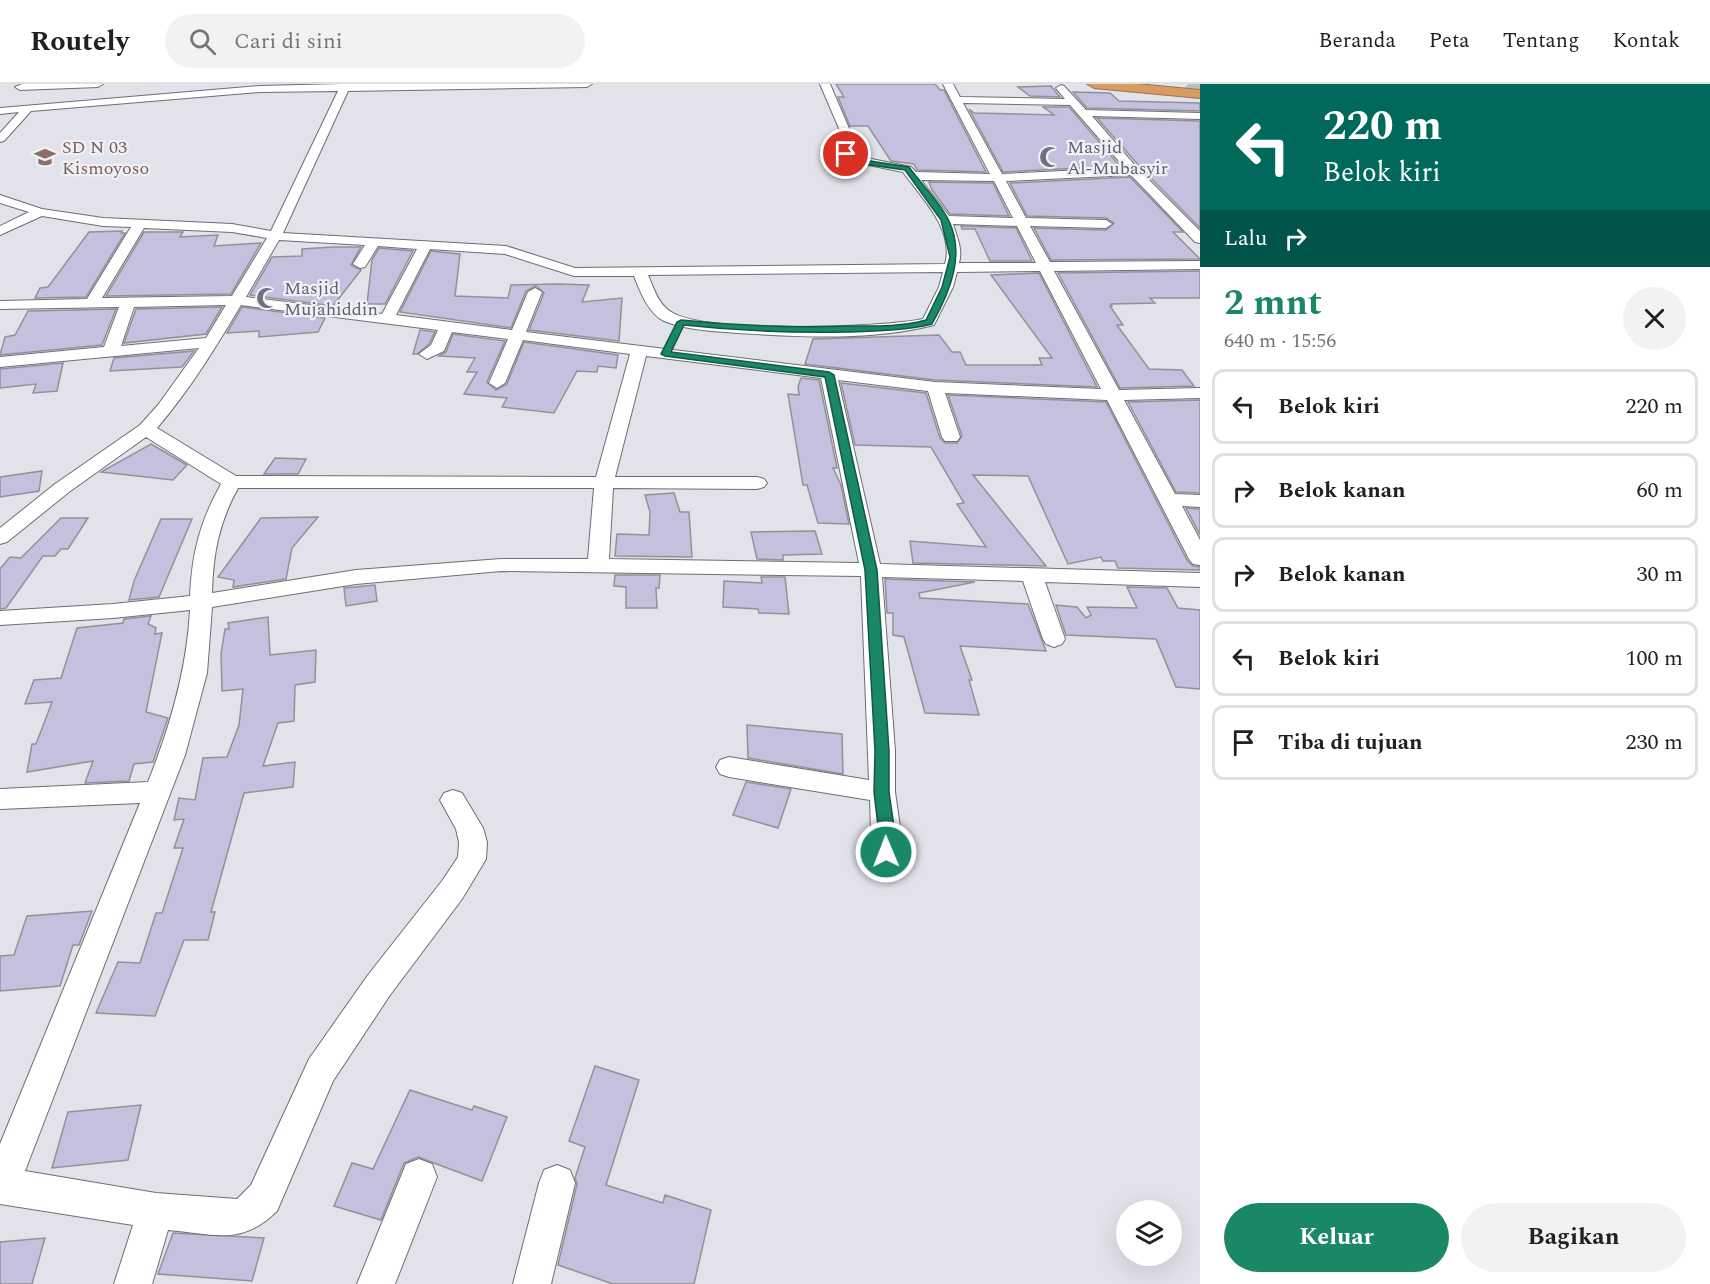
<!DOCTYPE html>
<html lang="id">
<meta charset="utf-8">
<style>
:root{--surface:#fff;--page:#f2f2f2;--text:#202124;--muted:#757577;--line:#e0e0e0;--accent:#1a8867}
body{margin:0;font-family:Spectral,serif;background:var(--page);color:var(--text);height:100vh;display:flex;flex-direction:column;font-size:22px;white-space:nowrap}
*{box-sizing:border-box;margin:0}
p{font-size:20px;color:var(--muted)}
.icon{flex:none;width:33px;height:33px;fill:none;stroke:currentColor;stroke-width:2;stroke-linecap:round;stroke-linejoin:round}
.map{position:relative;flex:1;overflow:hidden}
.side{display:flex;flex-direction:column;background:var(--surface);width:510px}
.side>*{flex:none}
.banner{background:#00695c;color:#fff;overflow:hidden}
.tools{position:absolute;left:1116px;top:1116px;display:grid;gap:12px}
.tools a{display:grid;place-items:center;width:66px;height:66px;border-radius:50%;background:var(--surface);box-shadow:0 6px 24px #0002;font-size:30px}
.pin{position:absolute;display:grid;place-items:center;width:51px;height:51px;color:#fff;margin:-26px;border:3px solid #fff;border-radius:50%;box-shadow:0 2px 6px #0007}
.me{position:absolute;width:66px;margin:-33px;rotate:359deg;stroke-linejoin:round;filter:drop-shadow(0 0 4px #0008)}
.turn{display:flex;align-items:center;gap:21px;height:126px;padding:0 24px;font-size:27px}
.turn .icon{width:78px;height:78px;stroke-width:2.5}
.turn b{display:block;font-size:42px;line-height:51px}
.then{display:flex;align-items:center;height:57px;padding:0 24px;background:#0003;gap:12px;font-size:22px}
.round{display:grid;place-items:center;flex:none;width:63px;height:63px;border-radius:32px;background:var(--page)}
.overview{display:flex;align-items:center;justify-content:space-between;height:102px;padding:0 24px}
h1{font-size:36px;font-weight:700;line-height:45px;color:var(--accent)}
.button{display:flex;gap:12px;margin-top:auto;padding:12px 24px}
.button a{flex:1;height:69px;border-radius:36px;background:var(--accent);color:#fff;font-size:24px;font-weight:700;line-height:69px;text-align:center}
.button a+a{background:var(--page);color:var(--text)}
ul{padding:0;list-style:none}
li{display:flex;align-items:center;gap:18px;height:75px;margin:0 12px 9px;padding:0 12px;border:3px solid var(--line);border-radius:12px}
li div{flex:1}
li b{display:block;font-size:22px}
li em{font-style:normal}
header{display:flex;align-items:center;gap:36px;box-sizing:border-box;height:84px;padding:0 30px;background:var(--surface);border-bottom:2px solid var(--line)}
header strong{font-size:28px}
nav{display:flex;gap:33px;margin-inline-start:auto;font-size:21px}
.search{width:420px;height:54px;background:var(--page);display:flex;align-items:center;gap:15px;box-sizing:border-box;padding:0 21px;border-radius:33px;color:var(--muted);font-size:22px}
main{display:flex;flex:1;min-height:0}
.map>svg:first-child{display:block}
.building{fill:#c5c0dd;stroke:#929197;stroke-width:1.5}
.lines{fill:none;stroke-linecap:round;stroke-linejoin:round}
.secondary-tunnel{stroke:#bcbdc3;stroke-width:15;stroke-dasharray:15 8;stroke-linecap:butt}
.street-casing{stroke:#6c6e74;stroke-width:2}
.highway-casing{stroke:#99734e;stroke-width:2}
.street{fill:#fff;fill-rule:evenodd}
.highway{fill:#d89c62;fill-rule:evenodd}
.route{fill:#1a8867;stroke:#115843;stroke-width:1.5}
.labels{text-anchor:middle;stroke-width:4.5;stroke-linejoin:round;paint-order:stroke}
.far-education-label{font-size:18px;fill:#785e54;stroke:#eff1f7;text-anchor:start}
.far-worship-label{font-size:18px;fill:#5b616d;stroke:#eff1f7;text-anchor:start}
</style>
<header>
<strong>Routely</strong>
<div class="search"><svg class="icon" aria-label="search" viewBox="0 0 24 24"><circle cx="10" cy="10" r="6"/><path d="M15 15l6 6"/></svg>Cari di sini</div>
<nav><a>Beranda</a><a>Peta</a><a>Tentang</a><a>Kontak</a></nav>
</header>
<main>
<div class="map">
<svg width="1200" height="1200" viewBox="0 0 1200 1200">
<rect width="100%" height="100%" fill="#e2e3ea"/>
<!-- building -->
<path class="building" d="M836,0H935L940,6H944L986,88L917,86L914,80L891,77L868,42H850L838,13H844Z
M1051,2L1060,13L1030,12L1018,3Z
M1073,8L1110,9L1119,17L1200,19V27L1087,24Z
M1043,23H1069L1120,82L1003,88L969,25L974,29L1054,31Z
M1097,34L1200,37V144L1140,83Z
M1130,93L1183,148H1173L1200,175L1051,176L1034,144L1106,146L1114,139L1106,134L1027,132L1010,99Z
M929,98L993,99L1009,132L950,130L932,106Z
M961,142L1016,144L1032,177H990L975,145H962Z
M122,147L121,149H125L86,213L35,214L40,204L48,203L89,148Z
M144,148H183L180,153L218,151L214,162L261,159L231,210L106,212Z
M333,163H361L351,181L361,186L333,222L250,211L272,173L302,172V165Z
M379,164L413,167L385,220H367L372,176Z
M431,167L460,170L455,212L508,214L511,201L559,200L589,201L582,218L622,214L619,257L529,246L544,209L536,202L526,207L511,244L400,228Z
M1200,187V214H1150L1155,219L1111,220L1112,222H1110L1123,241H1117L1149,285L1182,286L1194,302L1120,304L1058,189Z
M1039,189L1097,303L935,296L805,280L813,255L939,251L952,268H960L966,281H1042L1039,274H1052L991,191Z
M222,223L206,250L124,259L136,225Z
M242,223L325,234L318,248L259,253V247L227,249Z
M116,225L102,261L0,271L5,253L15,251L28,227Z
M420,246L435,248L429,260L417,270H413Z
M453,250L505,257L487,298L496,306L507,300L524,258L618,271L616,284L598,282L597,288L577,287L554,329L502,323L507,314L464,310L477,288H467L475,274L439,272L446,268Z
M194,267L182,283L110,287L114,274Z
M63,279L57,307L33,309L36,300L0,304V285Z
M801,294L819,296L837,384H833L841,401L849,440L818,439L807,401H803L788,310L799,311L798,303Z
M841,299L926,309L940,354L945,359H957L962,352L948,311L1106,318L1187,476L1193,482L1200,483V486L1118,484L1115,477H1103L1101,473L1068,480L1028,392L973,391L1046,482L913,479L910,457L986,463L957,420L964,419L931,363L855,361Z
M1200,316V409L1176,408L1128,318Z
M151,360L187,381L173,396L101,388Z
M275,374L306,375L298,390H264Z
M42,387L39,407L0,413V393Z
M674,409L680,428H689L692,473L615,472L617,450L649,451L650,428L645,411Z
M1186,424L1200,425V451Z
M318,433L292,464L286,495L233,503L234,496L218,493L261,434Z
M61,434H88L68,465H61L55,472H43L6,524L0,525V485L10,473L21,474Z
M161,435H192L159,513L129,516L134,497Z
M815,447L822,470L783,471V476L757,475L751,448Z
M615,491H660L659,504H656L657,524H626V503L614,502Z
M761,493H785L789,530L759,529L758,525L723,523L724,497L762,499Z
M885,495L975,498L919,509L920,514L1028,520L1046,567L960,562L972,596H969L979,631L925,629L904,553L893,551V529H887Z
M375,501L377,517L346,522L344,504Z
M1127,503L1167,504L1178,524L1200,526V605L1176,603L1156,555L1066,551L1056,521L1077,523L1086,534L1091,531L1087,523L1137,524Z
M151,532L148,540L156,544L155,550L162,549L146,628L168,634L153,678L134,680L129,697L85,699L93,677L27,688L32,660H36L52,618L25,620L34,596L61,594L77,544L123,539L124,535Z
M268,533L270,571L316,566L315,598L295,601L294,637L278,639L263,682L295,678L293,703L244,709L211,828H215L208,856H184L155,932L96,929L118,878L140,879L156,829H162L183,764H174L184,735L174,736L179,714L195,716L203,674L227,673L239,641L243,605L222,607L221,570L225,545H229L228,539Z
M747,641L842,650L843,690L748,674Z
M746,698L791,705L778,744L733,731Z
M92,827L79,861H73L60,902L0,907V872L14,871L27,832Z
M595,982L639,996L606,1101L663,1119L665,1111L711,1126L694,1200H613L558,1181L577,1100L575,1094L585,1063L569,1057Z
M410,1006L472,1026L474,1022L507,1033L482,1097L418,1073L404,1079L381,1136L334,1122L352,1079L373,1085Z
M141,1021L128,1076L52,1084L68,1028Z
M173,1149L264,1154L252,1197L158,1190Z
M45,1154L32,1200H0V1158Z"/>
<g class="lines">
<!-- secondary-tunnel -->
<path class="secondary-tunnel" d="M1188,0L1200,10"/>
<defs>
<path id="street" d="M22,0H103L98,3L20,6L15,3Z
M341,0H592L587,3L348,7L283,149L506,162L575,184L945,180C955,146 921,113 903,88L844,76L840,70L844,56L820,0H830L854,56L852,71L911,83L916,88L990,90L943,0H953L960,13L1065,15L1056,4L1061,1L1064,2L1086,26L1200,29V35L1092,32L1138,85L1200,147V159L1195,158L1131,91L1006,97L1026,134L1106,136L1112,140L1106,144L1030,142L1050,178L1200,177V185L1054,187L1119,306L1200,304V314L1124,316L1175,410L1200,411V423L1182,422L1200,456V481L1193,480L1189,475L1107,316L945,309L960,353L957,357H945L942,353L928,307L838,296L880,480L1200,489V503L1045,498L1065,555L1062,560L1054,563L1046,560L1043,555L1023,497L882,493L895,667V708L901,750L900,768L896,776L886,779L876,776C870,764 871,732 870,716L729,693L720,690L716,683L720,676L729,673L869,696L861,492L501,487L356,500L212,523L207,589L185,671L25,1087L156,1109L237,1115L251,1101L309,975L368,891L442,797L458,773L459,758L456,745L440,716L444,709L453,706L462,709L483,744L487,758L486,775L462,815L390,911L333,997L277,1127C242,1162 214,1150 168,1146L152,1200H114L133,1141L0,1120V1060L140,719L0,725V705L148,698C170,643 187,585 190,526L113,534L0,541V527L113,520L190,512C192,468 200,438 221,400L146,353L69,408L7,458L0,460V444L55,400L140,341L158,321L199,264L0,283V273L104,263L119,223L0,225V217L87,215L131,143L103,142L42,132L0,151V142L29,128L0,119V111L42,125L103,134L232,140L271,147L338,7L260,8L31,27L4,57L0,58V49L19,28L0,30V24L260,2ZM963,19L1070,21L1125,84L1002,90ZM921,96L994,97L1013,134L949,132ZM953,140L1017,142L1036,179H959C963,166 957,153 953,140ZM144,144L232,148L267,154L232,212L102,214ZM279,156L365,161L353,180L360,184L365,183L378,162L417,165L382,230L246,213ZM430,165L505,170L574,192H634C640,207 648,229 664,237C686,246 713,247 737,249C801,253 871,257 934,241L953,203L957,188L1040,187L1101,305L935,298L526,248L542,208L535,204L528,208L512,246L396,231ZM943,188L939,203L923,235C880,244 708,249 673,229C659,222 654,205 648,191ZM226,221L206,254L121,262L134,223ZM241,221L438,246L431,261L419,270L427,275L444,267L452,248L508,255L489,299L497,304L505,299L523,256L630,270L596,393L236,392L157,344C189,307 216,263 241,221ZM646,272L821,294L859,479L609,475L613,404L757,405L764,403L767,399L764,395L757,393H615ZM238,404H594L588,475H501L356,486L212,509C213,469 219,439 238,404Z
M419,1075L432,1080L437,1093L395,1200H357L406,1080Z
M557,1081L570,1086L575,1099L551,1200H513L539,1099L544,1086Z"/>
<path id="highway" d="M1087,0H1137L1200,6V14L1094,4Z"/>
</defs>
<!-- street casing -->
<use href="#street" class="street-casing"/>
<!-- highway casing -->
<use href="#highway" class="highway-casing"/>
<!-- street -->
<use href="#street" class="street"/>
<!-- highway -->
<use href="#highway" class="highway"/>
</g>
<!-- route -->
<path class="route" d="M844,69H848L857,75L909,83C921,100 939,117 948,135C966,170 950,208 932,240C904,247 875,247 846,248C791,249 738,247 684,241L671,268L829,288L834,291L877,486L889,667V708L895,750L892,773L886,775L880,773L878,768L879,750L874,708L875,667L865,486L825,293L665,272L661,270L677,238L681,236C739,242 790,244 848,242C874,242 900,243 926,236L942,203L950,173L941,136L905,86L856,79L844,72Z"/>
<!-- icons -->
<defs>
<symbol id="school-bare" viewBox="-9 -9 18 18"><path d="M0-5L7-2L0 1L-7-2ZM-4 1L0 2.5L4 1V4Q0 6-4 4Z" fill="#8d6e63" stroke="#eff1f7" stroke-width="2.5" paint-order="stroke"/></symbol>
<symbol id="mosque-bare" viewBox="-9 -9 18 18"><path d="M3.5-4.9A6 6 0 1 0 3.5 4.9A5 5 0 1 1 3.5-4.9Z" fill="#6b7280" stroke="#eff1f7" stroke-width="2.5" paint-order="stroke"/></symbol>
</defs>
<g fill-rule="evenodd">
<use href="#school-bare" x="30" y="58" width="30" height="30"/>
<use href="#mosque-bare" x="1035" y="58" width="30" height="30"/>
<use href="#mosque-bare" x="252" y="199" width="30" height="30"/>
</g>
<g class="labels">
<!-- far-education labels -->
<g class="far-education-label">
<text x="62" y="69">SD N 03<tspan x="62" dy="21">Kismoyoso</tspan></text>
</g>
<!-- far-worship labels -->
<g class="far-worship-label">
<text x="1067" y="69">Masjid<tspan x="1067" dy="21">Al-Mubasyir</tspan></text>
<text x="284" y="210">Masjid<tspan x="284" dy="21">Mujahiddin</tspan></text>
</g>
</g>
</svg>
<div class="tools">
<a><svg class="icon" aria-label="layers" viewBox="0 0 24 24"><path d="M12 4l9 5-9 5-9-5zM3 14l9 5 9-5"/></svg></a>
</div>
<div class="pin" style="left:846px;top:70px;background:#d93025"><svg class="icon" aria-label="arrive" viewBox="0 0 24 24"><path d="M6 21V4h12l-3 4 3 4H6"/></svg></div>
<svg class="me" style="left:886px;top:768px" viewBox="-20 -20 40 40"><circle r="17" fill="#1a8867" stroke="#fff" stroke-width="3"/><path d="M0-11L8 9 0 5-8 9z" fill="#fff"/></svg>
</div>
<section class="side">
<div class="banner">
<div class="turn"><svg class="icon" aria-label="left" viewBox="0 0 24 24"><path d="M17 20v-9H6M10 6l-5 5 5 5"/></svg><div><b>220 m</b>Belok kiri</div></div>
<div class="then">Lalu<svg class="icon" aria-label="right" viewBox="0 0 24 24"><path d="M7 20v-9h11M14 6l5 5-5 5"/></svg></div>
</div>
<div class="overview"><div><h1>2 mnt</h1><p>640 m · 15:56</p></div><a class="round"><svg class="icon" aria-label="close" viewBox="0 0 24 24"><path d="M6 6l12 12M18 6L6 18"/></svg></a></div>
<ul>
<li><svg class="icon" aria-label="left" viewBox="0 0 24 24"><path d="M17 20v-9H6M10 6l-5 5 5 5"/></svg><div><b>Belok kiri</b></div><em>220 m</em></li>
<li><svg class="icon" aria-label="right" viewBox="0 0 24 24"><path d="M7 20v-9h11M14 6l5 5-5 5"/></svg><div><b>Belok kanan</b></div><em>60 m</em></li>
<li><svg class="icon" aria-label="right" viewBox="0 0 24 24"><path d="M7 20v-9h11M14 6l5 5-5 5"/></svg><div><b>Belok kanan</b></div><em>30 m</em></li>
<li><svg class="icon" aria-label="left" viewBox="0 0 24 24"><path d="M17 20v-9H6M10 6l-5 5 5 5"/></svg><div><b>Belok kiri</b></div><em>100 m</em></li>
<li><svg class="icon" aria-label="arrive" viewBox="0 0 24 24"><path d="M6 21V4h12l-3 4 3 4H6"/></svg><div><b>Tiba di tujuan</b></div><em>230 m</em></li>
</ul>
<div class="button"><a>Keluar</a><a>Bagikan</a></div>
</section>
</main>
